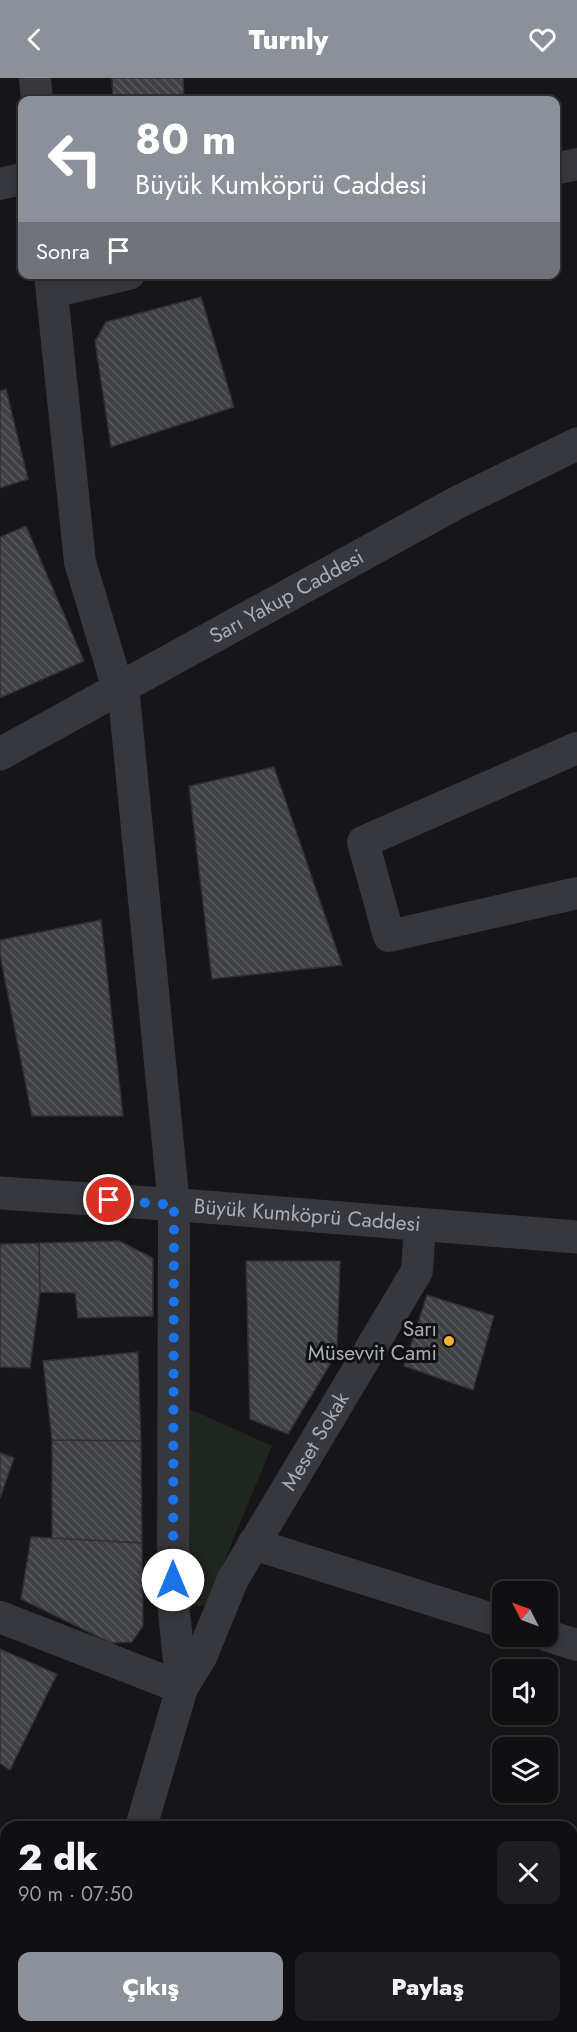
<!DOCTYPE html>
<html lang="tr">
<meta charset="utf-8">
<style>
:root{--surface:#101012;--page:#1e1e20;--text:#f1f3f6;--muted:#9c9d9f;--line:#303032;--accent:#8c9099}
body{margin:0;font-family:Jost,sans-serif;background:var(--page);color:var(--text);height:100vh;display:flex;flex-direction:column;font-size:22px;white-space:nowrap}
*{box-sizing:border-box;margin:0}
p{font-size:20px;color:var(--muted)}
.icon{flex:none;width:33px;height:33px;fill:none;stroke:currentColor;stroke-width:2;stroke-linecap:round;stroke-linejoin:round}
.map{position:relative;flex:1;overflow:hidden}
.drawer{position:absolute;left:0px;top:1743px;width:578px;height:212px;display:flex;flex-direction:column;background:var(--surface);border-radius:18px 18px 0 0;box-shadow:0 3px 9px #0003,0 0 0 2px var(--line)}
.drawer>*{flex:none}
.hud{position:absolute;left:18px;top:18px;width:542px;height:183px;border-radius:12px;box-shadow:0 3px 9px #0003,0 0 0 2px var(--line);background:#8c9099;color:#fff;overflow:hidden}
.needle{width:39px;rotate:312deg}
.controls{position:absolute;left:492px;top:1503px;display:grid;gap:12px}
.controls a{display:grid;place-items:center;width:66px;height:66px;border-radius:12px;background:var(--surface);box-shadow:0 3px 9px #0003,0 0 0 2px var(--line);font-size:30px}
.pin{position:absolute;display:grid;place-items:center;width:51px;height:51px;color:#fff;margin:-26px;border:3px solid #fff;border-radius:50%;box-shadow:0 2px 6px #0007}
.me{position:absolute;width:66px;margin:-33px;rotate:0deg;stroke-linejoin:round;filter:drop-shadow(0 0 4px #0008)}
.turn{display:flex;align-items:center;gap:21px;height:126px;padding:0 18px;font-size:27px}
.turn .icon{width:78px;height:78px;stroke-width:2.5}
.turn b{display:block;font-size:42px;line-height:51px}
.then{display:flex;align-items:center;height:57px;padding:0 18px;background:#0003;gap:12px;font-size:22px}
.round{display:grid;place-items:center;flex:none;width:63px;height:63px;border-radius:12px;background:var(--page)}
.head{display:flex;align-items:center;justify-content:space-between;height:102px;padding:0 18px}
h1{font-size:36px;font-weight:800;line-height:45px}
.cta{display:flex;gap:12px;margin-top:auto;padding:12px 18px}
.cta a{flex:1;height:69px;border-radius:12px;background:var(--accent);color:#fff;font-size:24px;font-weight:800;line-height:69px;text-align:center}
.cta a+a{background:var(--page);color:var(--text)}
header{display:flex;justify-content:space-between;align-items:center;height:78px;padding:0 18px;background:var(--accent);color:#fff;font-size:27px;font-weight:800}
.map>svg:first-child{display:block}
.green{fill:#1e261f}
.building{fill:url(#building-back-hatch);stroke:#303034;stroke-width:1.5}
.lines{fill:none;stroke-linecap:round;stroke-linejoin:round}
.minor{stroke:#37383d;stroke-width:32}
.tertiary{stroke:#37383d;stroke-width:33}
.secondary{stroke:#45474d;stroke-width:33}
.route{stroke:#1a73e8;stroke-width:10;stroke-dasharray:0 18}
.poi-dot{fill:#f2b134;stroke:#111113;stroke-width:2}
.labels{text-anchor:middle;stroke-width:6;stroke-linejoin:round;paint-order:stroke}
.street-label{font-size:21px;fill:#a8adb8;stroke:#111113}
.poi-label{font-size:21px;fill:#a8adb8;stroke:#111113;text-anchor:end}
</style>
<header><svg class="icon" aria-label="back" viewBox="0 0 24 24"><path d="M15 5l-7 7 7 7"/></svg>Turnly<svg class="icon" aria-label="heart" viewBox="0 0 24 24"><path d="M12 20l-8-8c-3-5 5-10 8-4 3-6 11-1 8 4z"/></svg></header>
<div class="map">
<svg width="577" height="1954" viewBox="0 0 577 1954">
<defs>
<pattern id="building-back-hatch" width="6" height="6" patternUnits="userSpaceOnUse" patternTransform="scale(1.5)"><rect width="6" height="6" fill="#404145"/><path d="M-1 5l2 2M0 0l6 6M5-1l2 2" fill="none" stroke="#595a5e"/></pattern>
</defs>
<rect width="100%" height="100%" fill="#161618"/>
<!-- green -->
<path class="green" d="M187,1330L272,1368L206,1527L192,1529L186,1517Z"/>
<!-- building -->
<path class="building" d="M112,0H183L184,22H113Z
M201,219L234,329L111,369L95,263L106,244Z
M6,311L28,401L0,410V313Z
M26,448L84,583L0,620V459Z
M274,689L342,887L212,901L189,708Z
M101,842L123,1038H32L0,877V862Z
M119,1163L153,1180V1238L78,1240L75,1215L40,1214L39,1165Z
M39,1165L40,1214L30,1290L0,1289V1166Z
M246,1183H340L337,1275L288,1356L250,1341Z
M427,1217L494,1238L473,1312L404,1288Z
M138,1274L141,1363L52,1362L43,1283Z
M52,1362L141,1363L142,1465L52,1460Z
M0,1375L14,1380L0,1420Z
M31,1459L142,1465L143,1548L132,1564L111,1565L21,1521Z
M0,1571L57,1596L10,1692L0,1685Z
M128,1948H307L304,1954H125Z"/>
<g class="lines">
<!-- minor -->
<g class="minor">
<path d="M35,0L37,22"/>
<path d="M555,91L577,86"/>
<path d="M0,106L22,101"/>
<path d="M50,196L80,484L118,611"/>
<path d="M52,214L129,196"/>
<path d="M577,670L363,764L389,858L577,815"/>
<path d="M253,1466L502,1544"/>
<path d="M0,1539L182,1610L173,1525L174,1127L123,608"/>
<path d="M548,1558L577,1567"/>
<path id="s1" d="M141,1749L182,1610L201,1579L233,1501L417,1193L420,1147"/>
<path d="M572,1919L577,1920"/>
<path d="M368,1948L377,1954"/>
<path d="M66,1954L68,1948"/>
<path d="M508,1954L511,1948"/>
</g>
<!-- tertiary -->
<g class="tertiary">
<path id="s2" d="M0,676L458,424L577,366"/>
<path id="s3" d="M0,1115L194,1128L577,1159"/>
</g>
<!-- secondary -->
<path class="secondary" d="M0,1933L6,1939"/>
</g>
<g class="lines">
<!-- route -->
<path class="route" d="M109,1122L174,1127L173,1502"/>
</g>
<!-- markers -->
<circle class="poi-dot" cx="449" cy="1263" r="6"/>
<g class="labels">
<!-- street labels -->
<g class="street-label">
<text dy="7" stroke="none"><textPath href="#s2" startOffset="327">Sarı Yakup Caddesi</textPath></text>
<text dy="7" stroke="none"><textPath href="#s3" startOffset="308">Büyük Kumköprü Caddesi</textPath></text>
<text dy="7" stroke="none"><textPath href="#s1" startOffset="426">Meset Sokak</textPath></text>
</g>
<!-- poi labels -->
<g class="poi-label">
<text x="437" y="1258">Sarı<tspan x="437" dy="24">Müsevvit Cami</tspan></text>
</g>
</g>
</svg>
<div class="controls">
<a><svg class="needle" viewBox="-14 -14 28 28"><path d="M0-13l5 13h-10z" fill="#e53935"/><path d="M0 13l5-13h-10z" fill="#9c9d9f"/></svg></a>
<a><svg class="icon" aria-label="sound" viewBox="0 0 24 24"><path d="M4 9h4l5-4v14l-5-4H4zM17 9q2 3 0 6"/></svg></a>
<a><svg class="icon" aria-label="layers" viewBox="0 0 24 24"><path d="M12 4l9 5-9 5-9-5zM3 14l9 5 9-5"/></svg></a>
</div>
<div class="pin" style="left:109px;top:1122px;background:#d93025"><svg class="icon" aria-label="arrive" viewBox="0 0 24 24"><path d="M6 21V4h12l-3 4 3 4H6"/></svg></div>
<svg class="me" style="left:173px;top:1502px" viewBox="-20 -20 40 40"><circle r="19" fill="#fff"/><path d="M0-13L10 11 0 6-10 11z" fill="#1a73e8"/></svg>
<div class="hud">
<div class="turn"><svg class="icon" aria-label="left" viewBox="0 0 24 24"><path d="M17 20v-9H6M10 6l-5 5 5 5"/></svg><div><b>80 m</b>Büyük Kumköprü Caddesi</div></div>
<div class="then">Sonra<svg class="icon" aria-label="arrive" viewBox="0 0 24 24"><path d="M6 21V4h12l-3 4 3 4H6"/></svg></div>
</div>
<section class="drawer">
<div class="head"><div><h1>2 dk</h1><p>90 m · 07:50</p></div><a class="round"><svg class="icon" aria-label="close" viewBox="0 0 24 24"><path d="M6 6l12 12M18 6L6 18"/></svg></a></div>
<div class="cta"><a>Çıkış</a><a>Paylaş</a></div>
</section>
</div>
